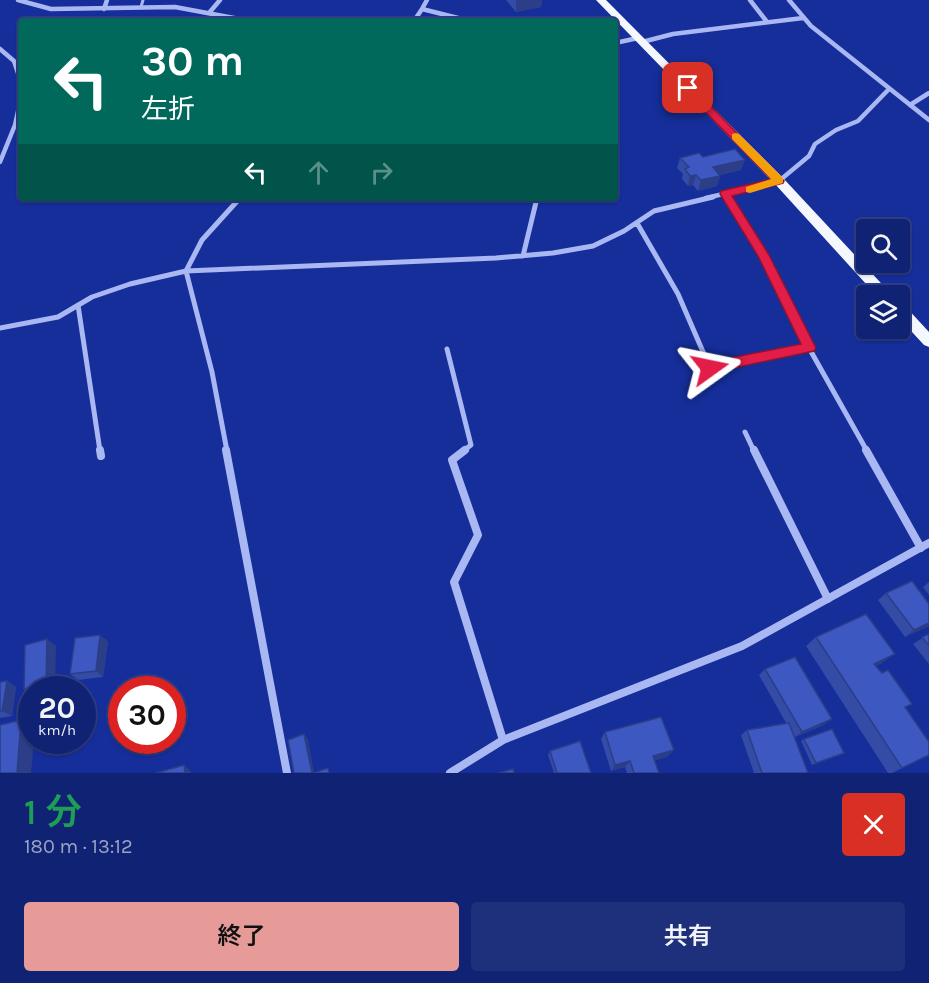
<!DOCTYPE html>
<html lang="ja">
<meta charset="utf-8">
<style>
:root{--surface:#102274;--page:#1e2f7c;--text:#f1f3f6;--muted:#9ca4c5;--line:#303f86;--accent:#e69b98}
body{margin:0;font-family:Karla,"Noto Sans JP",sans-serif;background:var(--page);color:var(--text);height:100vh;display:flex;flex-direction:column;font-size:22px;white-space:nowrap}
*{box-sizing:border-box;margin:0}
p{font-size:20px;color:var(--muted)}
.icon{flex:none;width:33px;height:33px;fill:none;stroke:currentColor;stroke-width:2;stroke-linecap:round;stroke-linejoin:round}
.map{position:relative;height:773px;overflow:hidden}
.drawer{display:flex;flex-direction:column;background:var(--surface);flex:1}
.drawer>*{flex:none}
.banner{position:absolute;left:18px;top:18px;width:600px;height:183px;border-radius:6px;box-shadow:0 2px 4px #0004,0 0 0 2px var(--line);background:#00695c;color:#fff;overflow:hidden}
.controls{position:absolute;left:856px;top:219px;display:grid;gap:12px}
.controls a{display:grid;place-items:center;width:54px;height:54px;border-radius:6px;background:var(--surface);box-shadow:0 2px 4px #0004,0 0 0 2px var(--line);font-size:30px}
.speed{position:absolute;left:18px;top:676px;display:flex;gap:12px;font-size:30px;font-weight:700;text-align:center}
.speed>*{display:grid;place-content:center;width:78px;height:78px;border-radius:50%;background:var(--surface);box-shadow:0 2px 4px #0004,0 0 0 2px var(--line);line-height:1}
.speed small{font-size:15px;font-weight:400}
.speed .limit{border:9px solid #d22;background:#fff;color:#111}
.pin{position:absolute;display:grid;place-items:center;width:51px;height:51px;color:#fff;margin:-26px;border-radius:12px;box-shadow:0 3px 9px #0006}
.me{position:absolute;width:66px;margin:-33px;rotate:78deg;stroke-linejoin:round;filter:drop-shadow(0 0 4px #0008)}
.turn{display:flex;align-items:center;gap:21px;height:126px;padding:0 24px;font-size:27px}
.turn .icon{width:78px;height:78px;stroke-width:2.5}
.turn b{display:block;font-size:42px;line-height:51px}
.lanes{display:flex;align-items:center;height:57px;padding:0 24px;background:#0003;justify-content:center;gap:30px;direction:ltr}
.lanes .off{opacity:.35}
.round{display:grid;place-items:center;flex:none;width:63px;height:63px;border-radius:6px;background:var(--page)}
.overview{display:flex;align-items:center;justify-content:space-between;height:102px;padding:0 24px}
h1{font-size:36px;font-weight:600;line-height:45px;color:#1e9e55}
.primary-button{display:flex;gap:12px;margin-top:auto;padding:12px 24px}
.primary-button a{flex:1;height:69px;border-radius:6px;background:var(--accent);color:#111;font-size:24px;font-weight:600;line-height:69px;text-align:center}
.primary-button a+a{background:var(--page);color:var(--text)}
.map>svg:first-child{display:block}
.lines{fill:none;stroke-linecap:round;stroke-linejoin:round}
.service{stroke:#a9b8f3;stroke-width:3}
.minor-far2{stroke:#a9b8f3;stroke-width:4.5}
.minor-far1{stroke:#a9b8f3;stroke-width:5}
.minor{stroke:#a9b8f3;stroke-width:8}
.primary{fill:#f5f7ff;fill-rule:evenodd}
.wall{fill:#344ca6}
.shaded-wall{fill:#2b3e87}
.building{fill:#3d58c1;stroke:#2b3e87;stroke-width:1.5}
.route{fill:#e11d48;stroke:#92132f;stroke-width:1.5}
.slow{fill:#f59e0b}
</style>
<div class="map">
<svg width="929" height="773" viewBox="0 0 929 773">
<rect width="100%" height="100%" fill="#152e9a"/>
<g class="lines">
<!-- service -->
<path class="service" d="M141,7L143,0"/>
<!-- minor-far2 -->
<path class="minor-far2" d="M18,0L51,9L175,7L250,21
M750,0L767,22
M789,0L811,26L929,120
M104,9L107,0
M422,9L427,0
M209,13L220,0
M414,21L422,9L470,21
M642,42L673,34L803,18
M615,43L638,38
M0,49L14,61L21,82
M910,105L929,93
M0,162L15,125L21,98
M725,194L728,198
M706,198L779,181L809,156L815,144L836,130L858,121L889,89"/>
<!-- minor-far1 -->
<path class="minor-far1" d="M727,197L763,255L809,348L867,451
M637,223L678,294L710,368L809,348
M523,256L537,198
M78,305L100,451
M0,328L58,317L92,297L130,284L186,271L496,258L553,253L593,246L624,231L654,211L713,197
M447,349L471,445L463,451
M745,432L754,451
M227,451L212,372L186,271L202,240L240,198"/>
<!-- minor -->
<path class="minor" d="M100,450L101,456
M226,450L287,773
M465,450L452,460L478,535L454,582L503,740
M754,450L828,599
M866,450L921,548
M450,773L503,740L742,646L929,543"/>
<!-- primary -->
<path class="primary" d="M596,0H606L783,178L893,296H877L775,184Z
M900,305L905,306L929,332V347L924,345L900,319Z"/>
</g>
<!-- wall -->
<path class="wall" d="M506,0H542L541,7L516,12Z
M703,157L741,170L720,175V176L717,186L698,191L693,185L688,186L682,179L683,174L677,168L680,158Z
M929,582V595L923,587Z
M886,593L929,626L905,637L878,600Z
M929,634V664L913,644Z
M816,637L882,663L876,666L905,708L902,768L892,773H888L806,646Z
M108,641L103,677L78,680L70,674Z
M765,669L824,725L795,737L808,773H754L741,735L747,730L786,723L759,675Z
M7,681L16,687L12,716L0,718V682Z
M605,732L667,757L655,760L659,773H627L625,767L611,771L601,739Z
M804,739L844,753L840,755L812,765L801,741Z
M550,751L591,773H554L548,755Z"/>
<!-- shaded-wall -->
<path class="shaded-wall" d="M516,0H542L541,7L516,12Z
M745,160L741,170L709,178L713,167Z
M696,175L693,185L688,186L690,176Z
M720,176L717,186L698,191L701,180Z
M929,623V626L905,637L914,630Z
M100,635L108,641L103,677L96,671Z
M47,639L56,646L55,689L50,690H32V694L24,689Z
M895,654L882,663L862,672L874,664Z
M7,681L16,687L12,716L2,711Z
M832,719L824,725L794,737L802,732Z
M21,720L32,726V741H34L31,773H17Z
M304,734L308,739L314,773H312Z
M674,750L667,757L647,763L653,756Z
M844,753L840,755L812,765L816,763Z
M630,761L625,767L611,771L615,765Z
M184,765L190,770L191,773H185Z"/>
<!-- building -->
<path class="building" d="M735,149L745,160L713,167L720,176L701,180L696,175L690,176L685,169L689,167L680,158L699,153L703,157Z
M912,581L929,604V623L914,630L886,593Z
M866,614L895,654L874,664L882,673L888,670L912,704L905,707L929,742V755L902,768L816,637Z
M929,634V646L922,637Z
M100,635L96,671L70,674L75,638Z
M47,639L46,683L24,689L25,645Z
M795,657L832,719L802,732L765,669Z
M7,681L2,711H0V682Z
M661,717L674,750L653,756L659,773H634L630,761L615,765L605,732Z
M21,720L17,773H0V725Z
M789,723L808,773H762L747,730Z
M832,729L844,753L816,763L804,739Z
M304,734L312,773H294L288,740Z
M580,741L591,773H557L550,751Z
M184,765L185,773H156Z
M328,768L329,773H313Z
M513,769L514,773H498Z"/>
<!-- route -->
<path class="route" d="M684,86H691L784,181L783,183L732,196L769,255L816,348L814,351L710,373L704,368L710,362L801,344L758,256L720,194L721,191L771,179L684,90Z"/>
<!-- slow -->
<path class="slow" d="M736,133L739,134L783,178V183L750,193L746,192V187L771,179L732,139V134Z"/>
</svg>
<div class="controls">
<a><svg class="icon" aria-label="search" viewBox="0 0 24 24"><circle cx="10" cy="10" r="6"/><path d="M15 15l6 6"/></svg></a>
<a><svg class="icon" aria-label="layers" viewBox="0 0 24 24"><path d="M12 4l9 5-9 5-9-5zM3 14l9 5 9-5"/></svg></a>
</div>
<div class="speed"><div>20<small>km/h</small></div><div class="limit">30</div></div>
<div class="pin" style="left:688px;top:88px;background:#d93025"><svg class="icon" aria-label="arrive" viewBox="0 0 24 24"><path d="M6 21V4h12l-3 4 3 4H6"/></svg></div>
<svg class="me" style="left:710px;top:368px" viewBox="-20 -20 40 40"><path d="M0-17L14 15 0 8-14 15z" fill="#e11d48" stroke="#fff" stroke-width="4"/></svg>
<div class="banner">
<div class="turn"><svg class="icon" aria-label="left" viewBox="0 0 24 24"><path d="M17 20v-9H6M10 6l-5 5 5 5"/></svg><div><b>30 m</b>左折</div></div>
<div class="lanes"><svg class="icon" aria-label="left" viewBox="0 0 24 24"><path d="M17 20v-9H6M10 6l-5 5 5 5"/></svg><svg class="icon off" aria-label="ahead" viewBox="0 0 24 24"><path d="M12 20V5M6 11l6-6 6 6"/></svg><svg class="icon off" aria-label="right" viewBox="0 0 24 24"><path d="M7 20v-9h11M14 6l5 5-5 5"/></svg></div>
</div>
</div>
<section class="drawer">
<div class="overview"><div><h1>1 分</h1><p>180 m · 13:12</p></div><a class="round" style="background:#d93025;color:#fff"><svg class="icon" aria-label="close" viewBox="0 0 24 24"><path d="M6 6l12 12M18 6L6 18"/></svg></a></div>
<div class="primary-button"><a>終了</a><a>共有</a></div>
</section>
